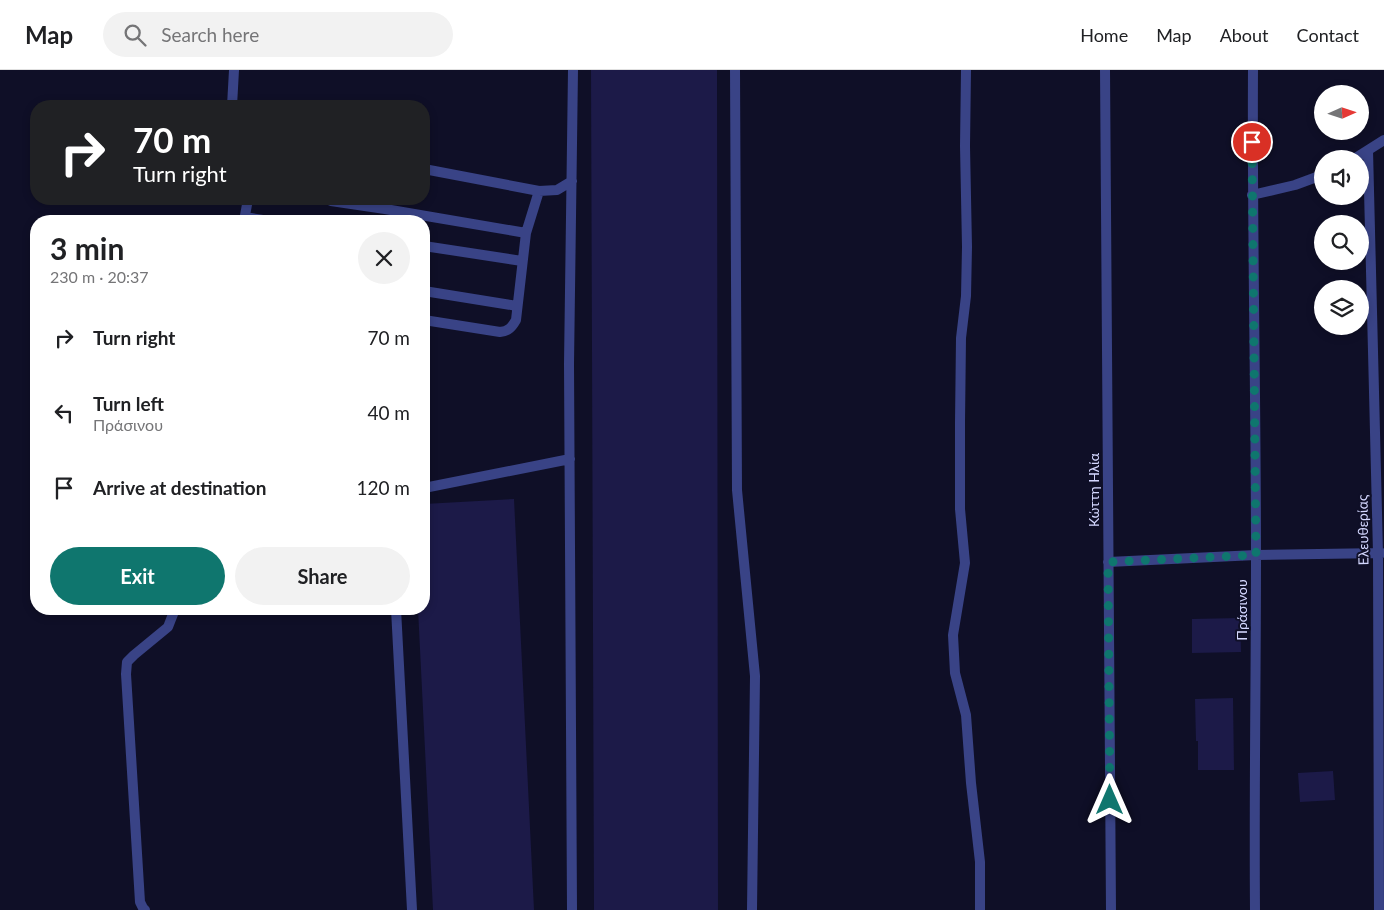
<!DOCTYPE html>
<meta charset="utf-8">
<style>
:root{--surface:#fff;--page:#f2f2f2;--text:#202124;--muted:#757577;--line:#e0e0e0;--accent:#0f766e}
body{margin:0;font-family:Lato,sans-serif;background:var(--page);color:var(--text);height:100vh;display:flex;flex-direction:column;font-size:19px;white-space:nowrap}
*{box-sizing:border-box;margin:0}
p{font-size:16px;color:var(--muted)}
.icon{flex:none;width:28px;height:28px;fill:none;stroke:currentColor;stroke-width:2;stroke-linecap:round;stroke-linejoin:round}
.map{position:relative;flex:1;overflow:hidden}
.sheet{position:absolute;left:30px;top:145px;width:400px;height:400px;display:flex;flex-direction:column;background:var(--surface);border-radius:20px;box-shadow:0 2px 8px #0003}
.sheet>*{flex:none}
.banner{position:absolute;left:30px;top:30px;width:400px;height:105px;border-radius:20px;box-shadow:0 2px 8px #0003;background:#202124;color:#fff;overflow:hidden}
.needle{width:32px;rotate:87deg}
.tools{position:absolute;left:1314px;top:15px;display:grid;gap:10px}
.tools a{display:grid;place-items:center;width:55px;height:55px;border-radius:50%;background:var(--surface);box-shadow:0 2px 8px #0003;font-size:25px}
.pin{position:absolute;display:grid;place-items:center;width:42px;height:42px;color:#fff;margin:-21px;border:2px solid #fff;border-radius:50%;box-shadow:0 1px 5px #0007}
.me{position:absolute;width:55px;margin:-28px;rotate:0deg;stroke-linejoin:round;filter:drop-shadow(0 0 4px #0008)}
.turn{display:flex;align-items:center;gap:18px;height:105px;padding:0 20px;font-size:22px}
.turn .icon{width:65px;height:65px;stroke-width:2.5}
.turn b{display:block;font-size:35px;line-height:42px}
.round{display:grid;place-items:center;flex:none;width:52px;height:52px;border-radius:26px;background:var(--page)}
.summary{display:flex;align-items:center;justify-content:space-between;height:85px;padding:0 20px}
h1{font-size:30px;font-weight:700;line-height:38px}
.cta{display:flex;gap:10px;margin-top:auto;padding:10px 20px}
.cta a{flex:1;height:58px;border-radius:30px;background:var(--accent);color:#fff;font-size:20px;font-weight:700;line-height:58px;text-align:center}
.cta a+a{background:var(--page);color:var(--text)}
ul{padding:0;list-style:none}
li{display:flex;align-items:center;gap:15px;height:75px;padding:0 20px}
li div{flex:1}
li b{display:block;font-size:19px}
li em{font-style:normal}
header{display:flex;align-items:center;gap:30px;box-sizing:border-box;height:70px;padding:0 25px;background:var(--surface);border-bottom:1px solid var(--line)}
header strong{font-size:24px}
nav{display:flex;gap:28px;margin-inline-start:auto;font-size:18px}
.search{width:350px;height:45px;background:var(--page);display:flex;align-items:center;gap:12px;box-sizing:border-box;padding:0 18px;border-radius:28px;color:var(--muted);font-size:19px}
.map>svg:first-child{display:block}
.building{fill:#1c1a48}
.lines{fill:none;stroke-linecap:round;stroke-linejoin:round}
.lane{stroke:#394386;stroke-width:10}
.street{stroke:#394386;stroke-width:10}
.route{stroke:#0f766e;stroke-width:9;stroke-dasharray:0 16.2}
.labels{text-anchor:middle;stroke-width:4;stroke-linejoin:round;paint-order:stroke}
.street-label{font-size:14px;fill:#d4d7ff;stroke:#0f0f27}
</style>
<header>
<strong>Map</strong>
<div class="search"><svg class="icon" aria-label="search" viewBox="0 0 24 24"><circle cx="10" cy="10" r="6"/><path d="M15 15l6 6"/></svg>Search here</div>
<nav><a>Home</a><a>Map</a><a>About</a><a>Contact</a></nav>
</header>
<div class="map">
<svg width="1384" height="840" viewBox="0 0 1384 840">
<rect width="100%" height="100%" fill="#0f0f27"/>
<!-- building -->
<path class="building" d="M591,0H717L718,840H594Z
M514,429L534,840H433L418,539H424V434Z
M1240,548L1241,582L1192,583V549Z
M1233,628L1234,700H1198V671H1196L1195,629Z
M1333,701L1335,730L1300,732L1298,703Z"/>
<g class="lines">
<!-- lane -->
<path class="lane" d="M735,0L737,420L755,606L752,840
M232,36L234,0
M424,99L539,121L557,120L572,111
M386,129L385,139L526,163
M331,131L385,139
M245,147L269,151
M244,151L248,129
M424,176L522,191
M424,221L517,236
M424,250L500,262C509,261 512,257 516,250L526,163L539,121
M424,418L570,389
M396,539L412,840
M145,840L143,838L140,832L126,604L127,592L134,585L168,557L175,539
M572,840L569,294L573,0"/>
<!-- street -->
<path class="street" d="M966,0L965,76L967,177L966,226L961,268L960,352V439L965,493L953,565L955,603L966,645L971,713L980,792V840
M1105,0L1111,840
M1253,0C1252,162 1256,324 1256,485C1256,604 1254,722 1255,840
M1368,80L1378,483L1379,840
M1354,89L1384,70
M1252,125L1295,115L1322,105
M1108,492L1256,485L1382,483"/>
</g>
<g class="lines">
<!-- route -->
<path class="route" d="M1110,730L1108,492L1256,485L1252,72"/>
</g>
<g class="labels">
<!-- street labels -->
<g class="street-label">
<text transform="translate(1094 420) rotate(-90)" y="5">Κώττη Ηλία</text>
<text transform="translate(1363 460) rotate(-91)" y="5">Ελευθερίας</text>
<text transform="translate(1242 540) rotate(-90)" y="5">Πράσινου</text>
</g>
</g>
</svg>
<div class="tools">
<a><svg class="needle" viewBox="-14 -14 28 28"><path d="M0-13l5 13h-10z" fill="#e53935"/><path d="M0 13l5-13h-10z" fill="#757577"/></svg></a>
<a><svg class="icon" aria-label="sound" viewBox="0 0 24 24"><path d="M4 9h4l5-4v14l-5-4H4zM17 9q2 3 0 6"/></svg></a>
<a><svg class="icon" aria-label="search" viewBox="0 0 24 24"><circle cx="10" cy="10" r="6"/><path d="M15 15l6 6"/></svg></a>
<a><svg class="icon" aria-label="layers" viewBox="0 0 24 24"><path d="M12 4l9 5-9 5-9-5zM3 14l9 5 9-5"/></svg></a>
</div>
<div class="pin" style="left:1252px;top:72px;background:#d93025"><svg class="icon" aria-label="arrive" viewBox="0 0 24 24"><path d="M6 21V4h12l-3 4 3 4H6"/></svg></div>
<svg class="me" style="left:1110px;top:730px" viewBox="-20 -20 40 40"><path d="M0-17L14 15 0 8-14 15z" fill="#0f766e" stroke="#fff" stroke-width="4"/></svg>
<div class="banner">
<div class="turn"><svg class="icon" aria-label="right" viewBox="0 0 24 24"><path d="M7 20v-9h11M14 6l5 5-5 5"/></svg><div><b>70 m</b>Turn right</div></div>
</div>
<section class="sheet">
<div class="summary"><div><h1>3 min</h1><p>230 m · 20:37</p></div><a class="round"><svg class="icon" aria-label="close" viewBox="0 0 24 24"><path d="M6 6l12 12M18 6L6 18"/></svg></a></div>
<ul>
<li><svg class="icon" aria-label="right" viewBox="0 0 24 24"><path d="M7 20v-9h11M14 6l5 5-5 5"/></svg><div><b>Turn right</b></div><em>70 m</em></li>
<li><svg class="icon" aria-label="left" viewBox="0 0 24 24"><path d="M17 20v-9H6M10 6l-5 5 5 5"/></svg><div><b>Turn left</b><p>Πράσινου</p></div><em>40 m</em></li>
<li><svg class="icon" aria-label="arrive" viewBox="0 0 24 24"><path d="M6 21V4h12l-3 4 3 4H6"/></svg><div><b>Arrive at destination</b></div><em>120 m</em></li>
</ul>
<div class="cta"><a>Exit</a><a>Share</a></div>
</section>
</div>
